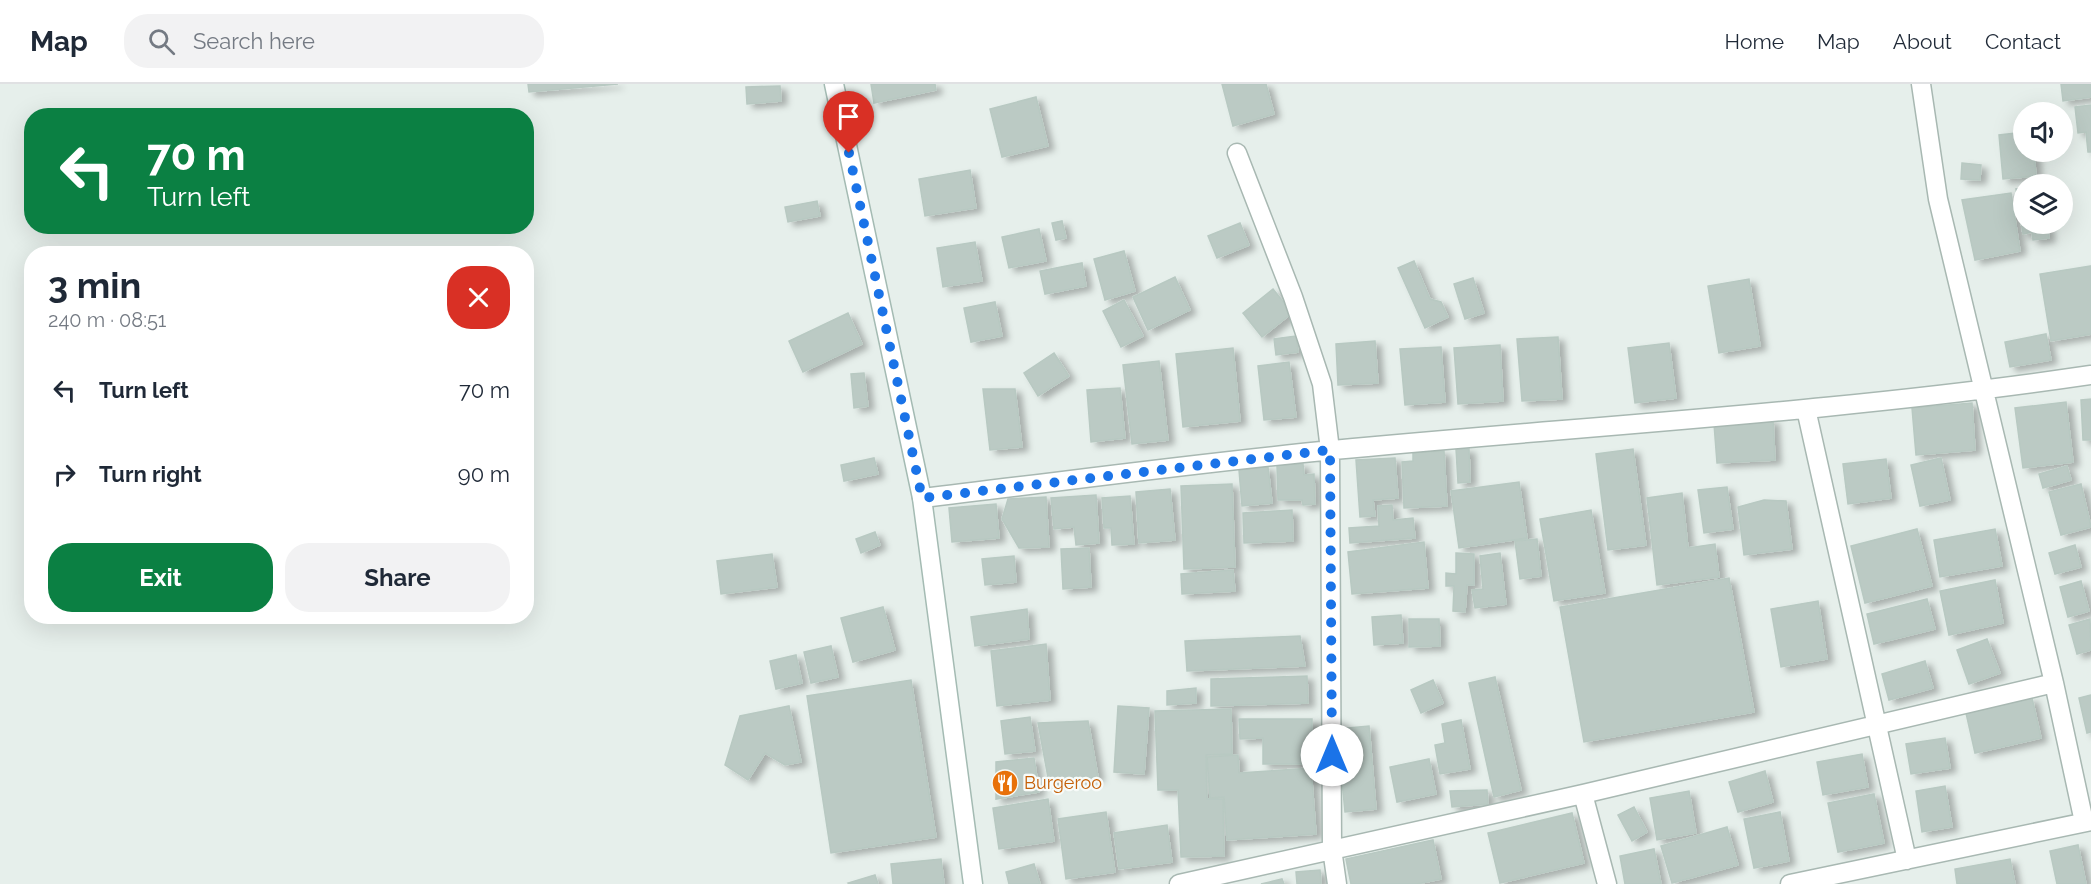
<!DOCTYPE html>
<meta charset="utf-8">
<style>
:root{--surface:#fff;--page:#f2f2f3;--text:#1f2937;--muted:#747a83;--line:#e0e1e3;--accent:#0b8043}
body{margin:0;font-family:Raleway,sans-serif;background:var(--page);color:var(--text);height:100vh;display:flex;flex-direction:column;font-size:22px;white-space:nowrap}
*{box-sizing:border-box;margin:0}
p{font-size:20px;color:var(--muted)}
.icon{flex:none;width:33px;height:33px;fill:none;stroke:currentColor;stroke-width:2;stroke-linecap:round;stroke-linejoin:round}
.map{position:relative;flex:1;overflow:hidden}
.details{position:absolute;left:24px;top:162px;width:510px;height:378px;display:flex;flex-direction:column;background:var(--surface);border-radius:24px;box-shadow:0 6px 24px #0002}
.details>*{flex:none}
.hud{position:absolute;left:24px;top:24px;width:510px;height:126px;border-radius:24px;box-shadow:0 6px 24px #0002;background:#0b8043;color:#fff;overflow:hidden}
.buttons{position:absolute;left:2013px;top:18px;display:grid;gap:12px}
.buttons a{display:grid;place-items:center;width:60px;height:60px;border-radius:50%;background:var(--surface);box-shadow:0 6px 24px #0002;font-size:30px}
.pin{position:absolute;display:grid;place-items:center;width:51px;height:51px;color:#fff;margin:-62px -26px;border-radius:50% 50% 50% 0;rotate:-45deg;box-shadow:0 0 6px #0007}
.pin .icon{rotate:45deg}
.me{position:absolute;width:66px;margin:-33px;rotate:0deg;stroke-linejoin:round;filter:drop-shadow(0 0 4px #0008)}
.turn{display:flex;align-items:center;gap:21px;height:126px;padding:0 24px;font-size:27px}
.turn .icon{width:78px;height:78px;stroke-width:2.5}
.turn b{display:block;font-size:42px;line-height:51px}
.round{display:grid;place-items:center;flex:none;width:63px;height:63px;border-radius:24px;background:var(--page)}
.overview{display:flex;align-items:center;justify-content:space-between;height:102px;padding:0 24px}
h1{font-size:36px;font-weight:700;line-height:45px}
.primary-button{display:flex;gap:12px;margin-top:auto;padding:12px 24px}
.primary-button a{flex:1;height:69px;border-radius:24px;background:var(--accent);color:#fff;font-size:24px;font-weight:700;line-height:69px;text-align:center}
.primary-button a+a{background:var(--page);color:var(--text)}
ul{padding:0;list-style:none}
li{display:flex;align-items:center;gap:18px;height:84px;padding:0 24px}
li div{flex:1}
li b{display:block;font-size:22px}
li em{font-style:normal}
header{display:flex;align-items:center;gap:36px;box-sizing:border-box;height:84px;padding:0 30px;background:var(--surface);border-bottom:2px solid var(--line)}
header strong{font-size:28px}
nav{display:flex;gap:33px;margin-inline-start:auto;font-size:21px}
.search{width:420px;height:54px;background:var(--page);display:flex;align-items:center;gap:15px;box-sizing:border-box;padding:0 21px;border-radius:24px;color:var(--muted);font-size:22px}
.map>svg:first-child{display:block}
.building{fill:#bbcac4;stroke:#b8c9c2;stroke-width:1.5;filter:url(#shadow)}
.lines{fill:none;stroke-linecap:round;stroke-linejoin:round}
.street-casing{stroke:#a8b8b2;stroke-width:21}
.secondary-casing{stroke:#a4bbb3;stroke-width:21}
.street{stroke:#fff;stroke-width:18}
.secondary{stroke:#fff;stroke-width:18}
.route{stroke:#1a73e8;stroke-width:10;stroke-dasharray:0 18}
.labels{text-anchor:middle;stroke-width:4.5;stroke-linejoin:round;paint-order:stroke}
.food-label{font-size:18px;fill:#c56008;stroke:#f7fbf9;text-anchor:start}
</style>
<header>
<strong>Map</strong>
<div class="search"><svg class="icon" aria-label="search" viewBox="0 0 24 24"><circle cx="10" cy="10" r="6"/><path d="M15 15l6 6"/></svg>Search here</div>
<nav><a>Home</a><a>Map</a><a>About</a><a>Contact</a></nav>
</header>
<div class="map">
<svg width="2091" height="800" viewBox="0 0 2091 800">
<defs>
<filter id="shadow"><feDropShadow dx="6" dy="4" stdDeviation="3" flood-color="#0004"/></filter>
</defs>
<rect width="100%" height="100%" fill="#e6efeb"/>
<!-- building -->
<path class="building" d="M528,0H618L529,8Z
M871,0H935L936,6L874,19Z
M1222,0H1266L1274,30L1233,42Z
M2061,0H2091V13L2063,17Z
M780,2L781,17L747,20L746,3Z
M1036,13L1048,62L1002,73L990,25Z
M2091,21V68H2088L2086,48L2078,49L2075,23Z
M2024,48V68H2034L2036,92L2003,95L1999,51Z
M1962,79L1981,81L1980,96L1961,95Z
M970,86L976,124L925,132L919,95Z
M2024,104V140H2047L2049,154L2033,156L2032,148L2023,150L2016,105Z
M2011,109L2020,167L1975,176L1962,116Z
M817,117L820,132L788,138L785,123Z
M1062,137L1066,154L1056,156L1052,139Z
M1240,139L1249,161L1217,174L1208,152Z
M1039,145L1046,177L1009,184L1002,153Z
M975,158L982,197L943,203L937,164Z
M1124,167L1135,207L1105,216L1094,175Z
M1414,177L1430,215L1441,218L1448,233L1425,244L1398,184Z
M1082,179L1086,202L1045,210L1040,187Z
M2091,182V250L2051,257L2040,190Z
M1175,193L1190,226L1148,246L1133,213Z
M1473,194L1484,229L1465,235L1454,200Z
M1749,195L1760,262L1719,269L1708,202Z
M1273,205L1292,229L1262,253L1243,229Z
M1124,216L1143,252L1121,263L1103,227Z
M995,218L1002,252L971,258L964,224Z
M848,229L862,260L803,288L789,257Z
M2046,250L2051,276L2010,283L2005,258Z
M1296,252L1298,268L1276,271L1274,255Z
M1558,253L1562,315L1522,317L1517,255Z
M1375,257L1378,299L1338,301L1336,260Z
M1669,259L1676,314L1635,319L1628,264Z
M1500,261L1503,317L1458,320L1454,264Z
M1441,263L1445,318L1405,321L1400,265Z
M1233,264L1240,337L1183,343L1176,270Z
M1054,269L1069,292L1038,312L1024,289Z
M1159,277L1168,356L1132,360L1123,281Z
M1289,278L1296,333L1264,336L1258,282Z
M864,289L868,322L854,324L851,290Z
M1120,304L1125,354L1091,358L1087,306Z
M983,305H1015L1022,363L990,366Z
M2091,315V356H2083L2081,316Z
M2066,318L2073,378L2023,384L2015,324Z
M1972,319L1975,366L1916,371L1912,324Z
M1773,336L1775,376L1717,379L1714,340Z
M1456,365H1469L1470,398L1458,399Z
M1633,365L1646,461L1608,466L1596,370Z
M1444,367L1447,422L1404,424L1402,378L1413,377V369Z
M874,374L878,390L844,397L841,381Z
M1395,374L1398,414L1373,416L1375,432L1360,433L1356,376Z
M1941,374L1950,416L1920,422L1911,381Z
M1886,375L1891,414L1848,420L1843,380Z
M1303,380L1304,391L1314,390L1315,420L1303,421L1302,416H1278L1277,381Z
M2067,382L2071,396L2043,404L2039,390Z
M1268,383L1272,419L1242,422L1239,386Z
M1519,398L1527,454L1459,464L1451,407Z
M1232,400L1235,483L1184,485L1181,402Z
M2081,400L2091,443L2061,451L2049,408Z
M1727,403L1733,445L1704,449L1698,406Z
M1170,405L1175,456L1139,459L1136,408Z
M1682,409L1688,464L1715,460L1719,493L1657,501L1647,414Z
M1096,411L1099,459L1076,461L1074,443L1054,445L1051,414Z
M1130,412L1134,460L1112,461L1111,444H1104L1102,414Z
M1046,413L1049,463L1019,464L1002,435L1008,415Z
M1764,416L1786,417L1792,465L1744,471L1738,423Z
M996,420L999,454L952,458L949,424Z
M1392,421L1393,436L1413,434L1415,454L1350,459L1349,444L1379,442L1378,422Z
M1292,426L1293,457L1244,459L1243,429Z
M1591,426L1605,509L1554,517L1540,435Z
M1917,445L1932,502L1865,519L1851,462Z
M1995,445L2002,482L1940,493L1934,456Z
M875,448L880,461L861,469L856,455Z
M1537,455L1541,492L1520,495L1515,457Z
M1424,458L1428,504L1352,510L1348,468Z
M2075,461L2081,483L2055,490L2049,469Z
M1089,464L1091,503L1063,505L1061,465Z
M1456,469L1474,470V501H1467L1465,528L1453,527L1454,502H1446V489L1456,490Z
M1500,469L1506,520L1475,524L1472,506L1483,505L1480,472Z
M772,470L777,503L721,510L717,477Z
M1014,472L1016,498L985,501L982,475Z
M1233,486L1235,507L1182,510L1181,490Z
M1729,494L1754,628L1584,658L1560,523Z
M1995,496L2003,539L1949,551L1940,507Z
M2081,497L2089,527L2068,533L2060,503Z
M1927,515L1935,545L1874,560L1867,530Z
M1818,517L1827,575L1781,583L1771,525Z
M883,523L895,566L853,578L841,534Z
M1027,525L1029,555L975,562L971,533Z
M1401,531L1403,559L1374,561L1372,533Z
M1409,535H1439L1440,562L1409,563Z
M2090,535L2091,566L2077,570L2069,541Z
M1300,552L1305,582L1187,587L1185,557Z
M1987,555L2000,589L1969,600L1957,566Z
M1046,560L1050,616L997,622L991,567Z
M831,562L838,593L811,599L804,568Z
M796,571L802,599L776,605L770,577Z
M1925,577L1933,604L1889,616L1882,590Z
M1307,592L1308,619L1211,622V595Z
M1495,593L1521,706L1494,713L1469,599Z
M911,596L936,753L831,769L807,612Z
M1433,596L1443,619L1421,629L1411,606Z
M1196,604V619L1167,621V607Z
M2091,611V648L2087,649L2079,614Z
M2032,614L2041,654L1975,669L1966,629Z
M789,622L801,678L785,681L765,669L748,696L725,681L740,632Z
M1118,622L1149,624L1144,690L1114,688Z
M1231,625L1232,670L1206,671L1207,715H1223L1224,772L1181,773L1178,706H1158L1155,627Z
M1030,633L1035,667L1005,670L1001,637Z
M1239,635H1312V680H1263V654L1240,655Z
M1461,636L1470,685L1440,690L1435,661L1445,659L1442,640Z
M1088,637L1098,693L1049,699L1038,639Z
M1369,642L1376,725L1345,728L1337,645Z
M1945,654L1950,684L1911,690L1906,660Z
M1862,670L1868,703L1823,711L1817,678Z
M1238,671L1239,689L1311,684L1316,750L1227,756L1224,713L1210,714L1207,673Z
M1034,674L1039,708L996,715V678Z
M1429,675L1436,710L1397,718L1390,683Z
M1765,687L1773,718L1738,728L1729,698Z
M1945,702L1952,743L1922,748L1916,707Z
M1487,706L1488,720L1452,723L1450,707Z
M1689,707L1696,749L1657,756L1650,714Z
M1874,710L1884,759L1838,768L1828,719Z
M1048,715L1054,757L999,765L993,724Z
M1634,723L1647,748L1632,757L1618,731Z
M1106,728L1115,788L1066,795L1058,735Z
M1780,728L1789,777L1754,784L1744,735Z
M1572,729L1584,779L1500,799L1488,749Z
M1167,741L1172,778L1119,785L1114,749Z
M1727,743L1738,781L1672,799L1661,762Z
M1433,756L1441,795L1417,800H1351L1346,775Z
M2078,761L2086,800H2057L2050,767Z
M1654,765L1661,800H1625L1620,772Z
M941,775L944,800H893L891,780Z
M2010,775L2015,800H1957L1955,785Z
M1034,780L1040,800H1009L1006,788Z
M1320,786L1321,800H1297L1296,788Z
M875,791L878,800H849L848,799Z
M1282,795L1284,800H1261Z"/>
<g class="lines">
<defs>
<path id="street" d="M1921,0L1938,115L2054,599L2084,738
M1237,69L1293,213L1322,300L1330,366L1332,765L1337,800
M1806,325L1907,776
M922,414C1059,398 1196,379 1333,366C1586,342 1840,328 2091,291
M1583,710L1607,800
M1179,800L1583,710L2054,599
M1790,800L2091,737"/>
<path id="secondary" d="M834,0L922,414L973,800"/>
</defs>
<!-- street casing -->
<use href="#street" class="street-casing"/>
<!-- secondary casing -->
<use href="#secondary" class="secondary-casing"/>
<!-- street -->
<use href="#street" class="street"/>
<!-- secondary -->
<use href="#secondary" class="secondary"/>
</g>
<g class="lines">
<!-- route -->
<path class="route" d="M849,69L922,414L1330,366L1332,671"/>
</g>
<!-- icons -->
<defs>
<symbol id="restaurant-disc" viewBox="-11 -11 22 22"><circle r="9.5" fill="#e8710a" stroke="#f7fbf9"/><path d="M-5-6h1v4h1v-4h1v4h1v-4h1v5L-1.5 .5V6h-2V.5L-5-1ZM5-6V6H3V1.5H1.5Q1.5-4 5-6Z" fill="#fff"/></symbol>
</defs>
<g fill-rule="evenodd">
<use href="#restaurant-disc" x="990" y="684" width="30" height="30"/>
</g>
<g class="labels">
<!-- food labels -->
<g class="food-label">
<text x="1024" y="705">Burgeroo</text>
</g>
</g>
</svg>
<div class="buttons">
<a><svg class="icon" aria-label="sound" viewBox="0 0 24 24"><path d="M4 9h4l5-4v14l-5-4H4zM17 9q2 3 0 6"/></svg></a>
<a><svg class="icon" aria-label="layers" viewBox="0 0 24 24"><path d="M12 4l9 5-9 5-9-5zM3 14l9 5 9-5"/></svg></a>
</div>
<div class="pin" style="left:849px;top:69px;background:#d93025"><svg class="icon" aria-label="arrive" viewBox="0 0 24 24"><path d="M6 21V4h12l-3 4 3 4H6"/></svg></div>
<svg class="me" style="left:1332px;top:671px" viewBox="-20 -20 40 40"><circle r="19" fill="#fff"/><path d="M0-13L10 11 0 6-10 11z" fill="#1a73e8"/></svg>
<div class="hud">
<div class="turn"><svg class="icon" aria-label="left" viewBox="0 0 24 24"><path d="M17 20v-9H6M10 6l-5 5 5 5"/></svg><div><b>70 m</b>Turn left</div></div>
</div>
<section class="details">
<div class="overview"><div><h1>3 min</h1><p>240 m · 08:51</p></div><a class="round" style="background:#d93025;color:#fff"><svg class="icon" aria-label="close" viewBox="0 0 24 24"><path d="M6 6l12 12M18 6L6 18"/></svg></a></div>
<ul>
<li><svg class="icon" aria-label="left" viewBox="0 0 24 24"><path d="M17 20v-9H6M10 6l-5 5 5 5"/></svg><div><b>Turn left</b></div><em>70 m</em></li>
<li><svg class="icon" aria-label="right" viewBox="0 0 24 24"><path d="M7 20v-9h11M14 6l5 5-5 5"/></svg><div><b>Turn right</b></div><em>90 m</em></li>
</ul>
<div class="primary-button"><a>Exit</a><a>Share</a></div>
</section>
</div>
